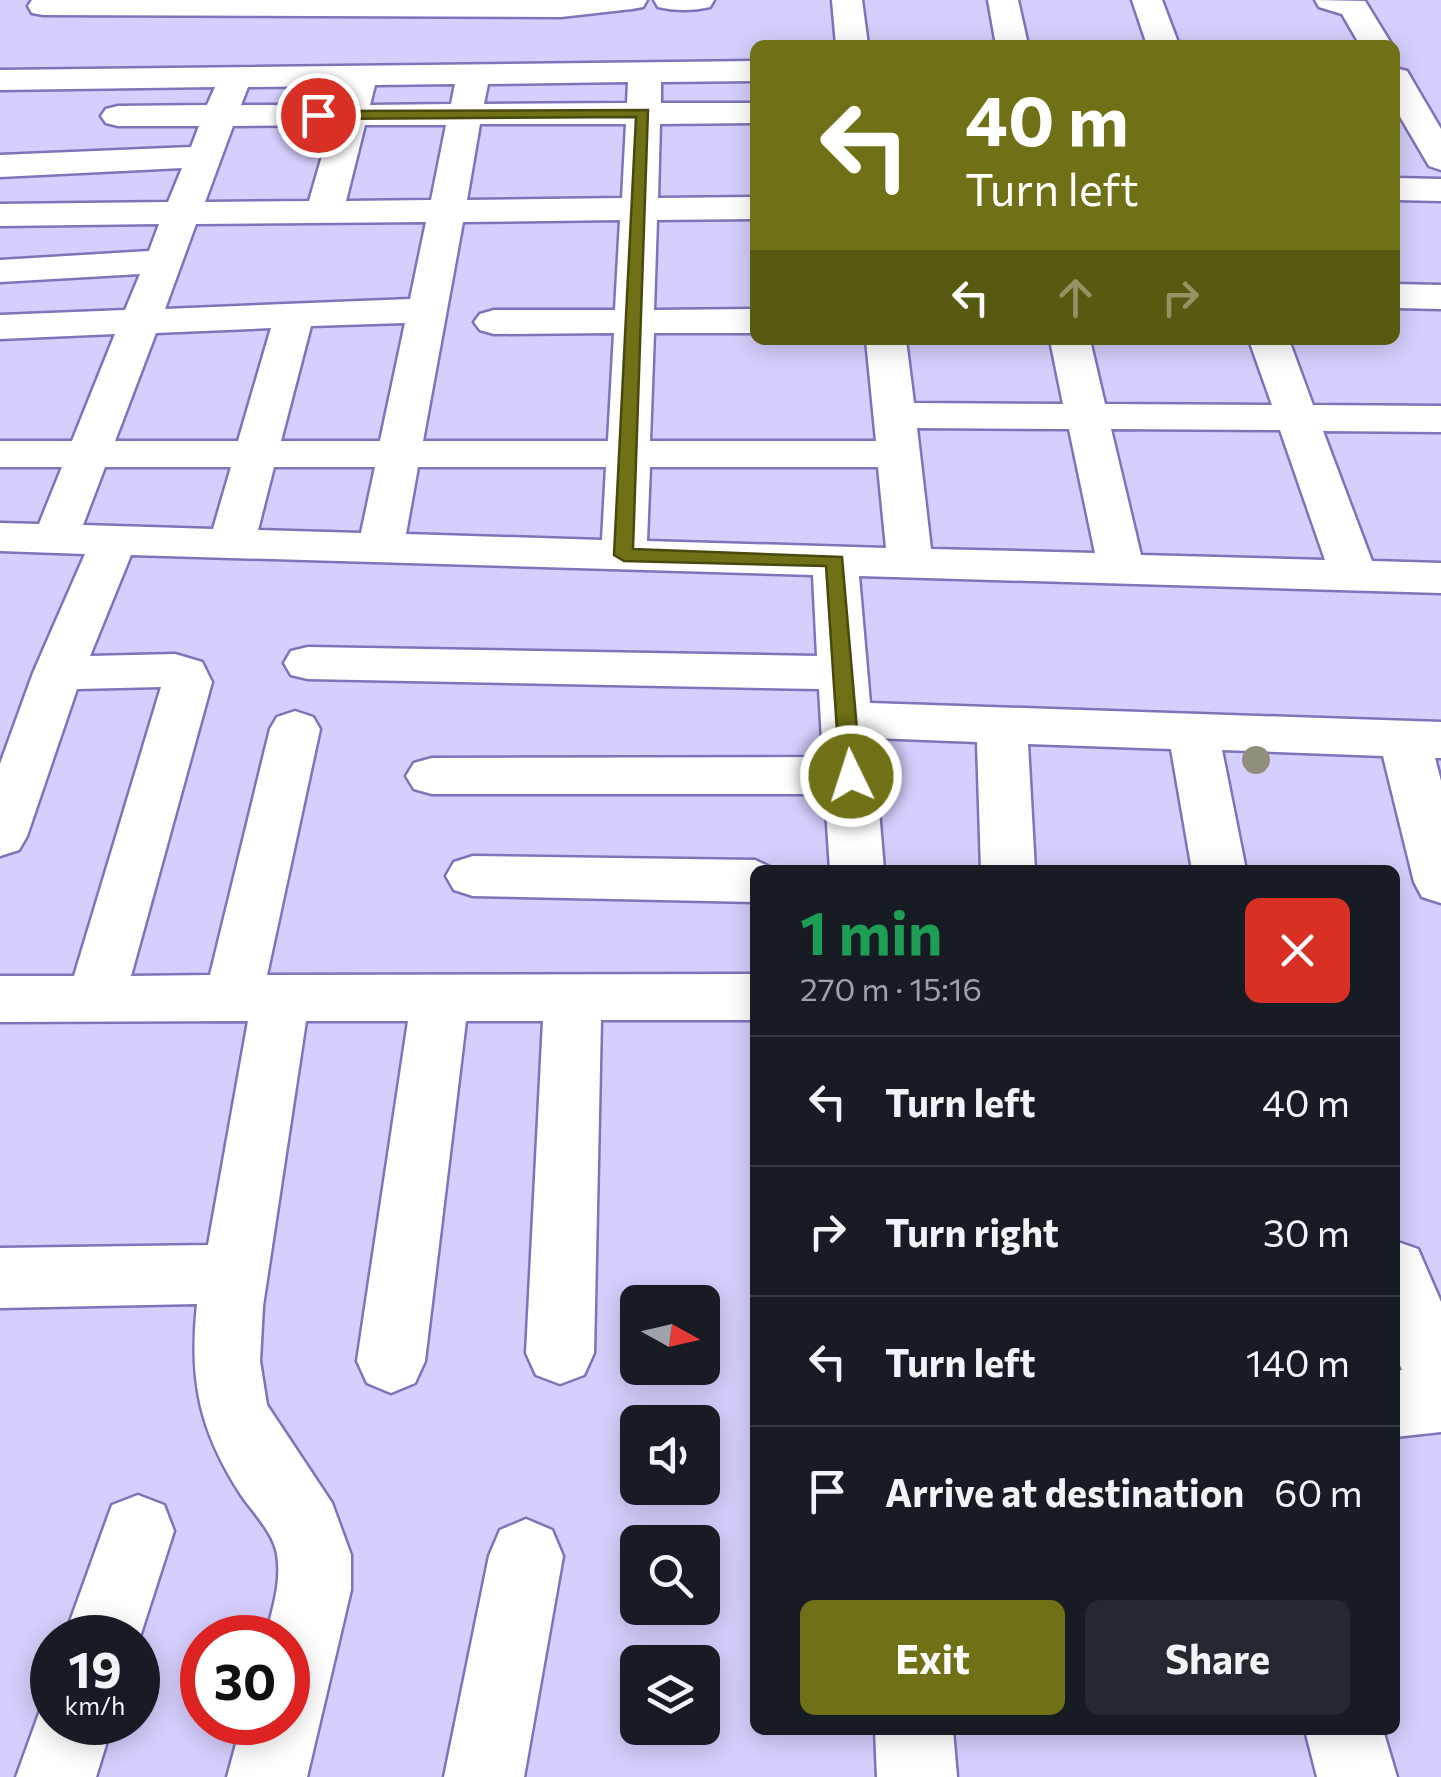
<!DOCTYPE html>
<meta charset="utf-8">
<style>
:root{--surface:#171b24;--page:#242831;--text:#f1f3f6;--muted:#9ea1a6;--line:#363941;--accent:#707116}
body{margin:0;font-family:Commissioner,sans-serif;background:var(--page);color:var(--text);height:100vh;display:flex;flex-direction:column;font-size:38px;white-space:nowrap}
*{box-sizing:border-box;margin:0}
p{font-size:32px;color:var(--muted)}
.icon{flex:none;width:55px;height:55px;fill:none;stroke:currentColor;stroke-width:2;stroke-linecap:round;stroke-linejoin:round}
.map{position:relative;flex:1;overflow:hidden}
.details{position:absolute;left:750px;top:865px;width:650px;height:870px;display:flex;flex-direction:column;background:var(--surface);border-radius:15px;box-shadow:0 5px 25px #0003}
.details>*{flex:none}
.hud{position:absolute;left:750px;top:40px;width:650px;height:305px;border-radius:15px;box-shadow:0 5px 25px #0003;background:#707116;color:#fff;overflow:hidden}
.needle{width:65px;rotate:98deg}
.buttons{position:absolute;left:620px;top:1285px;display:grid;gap:20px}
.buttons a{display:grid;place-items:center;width:100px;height:100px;border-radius:15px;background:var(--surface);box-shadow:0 5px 25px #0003;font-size:50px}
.speed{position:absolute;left:30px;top:1615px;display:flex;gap:20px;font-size:50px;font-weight:700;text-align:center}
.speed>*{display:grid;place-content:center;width:130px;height:130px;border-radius:50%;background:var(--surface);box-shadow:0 5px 25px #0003;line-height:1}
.speed small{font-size:25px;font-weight:400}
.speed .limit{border:15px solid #d22;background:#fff;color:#111}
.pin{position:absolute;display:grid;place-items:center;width:85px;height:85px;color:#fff;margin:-42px;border:5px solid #fff;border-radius:50%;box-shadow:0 2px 10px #0007}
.me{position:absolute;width:110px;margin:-55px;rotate:356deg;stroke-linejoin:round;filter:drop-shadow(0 0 8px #0008)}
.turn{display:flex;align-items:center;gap:35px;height:210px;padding:0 50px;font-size:45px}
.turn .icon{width:130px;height:130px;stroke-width:2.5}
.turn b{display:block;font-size:70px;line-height:85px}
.lanes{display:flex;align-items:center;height:95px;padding:0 50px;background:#0003;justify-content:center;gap:50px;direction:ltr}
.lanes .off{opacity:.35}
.round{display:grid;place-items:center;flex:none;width:105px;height:105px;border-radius:15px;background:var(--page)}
.headline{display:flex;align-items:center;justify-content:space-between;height:170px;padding:0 50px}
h1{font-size:60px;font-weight:700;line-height:75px;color:#1e9e55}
.cta{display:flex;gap:20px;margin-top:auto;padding:20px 50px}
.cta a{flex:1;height:115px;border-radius:15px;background:var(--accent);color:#fff;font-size:40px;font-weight:700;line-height:115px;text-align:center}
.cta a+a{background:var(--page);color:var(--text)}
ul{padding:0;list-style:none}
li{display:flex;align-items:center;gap:30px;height:130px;padding:0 50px;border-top:2px solid var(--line)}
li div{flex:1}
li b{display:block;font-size:38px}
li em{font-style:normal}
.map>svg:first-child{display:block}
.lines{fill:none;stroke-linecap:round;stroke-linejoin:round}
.minor-casing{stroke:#7f73b9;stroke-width:5}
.minor{fill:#fff;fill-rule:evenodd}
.tree{fill:#918f7b}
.route{fill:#707116;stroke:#49490e;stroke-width:2.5}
</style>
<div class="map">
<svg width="1441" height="1777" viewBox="0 0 1441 1777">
<rect width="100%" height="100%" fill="#d5cffd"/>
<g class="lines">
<defs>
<path id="minor" d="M32,0H647L643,7L632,9L561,17L43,15L32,13L28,6Z
M654,0H714L710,7C693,11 675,11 658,7Z
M832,0H862L868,45H836Z
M988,0H1018L1028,45H996Z
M1132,0H1162L1179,45H1147Z
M1315,0L1365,1L1392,45H1360L1342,14L1319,7Z
M755,61V81L661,82V103H755V123L660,124L658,198L755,197V219L657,220L654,310L755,309V333H654L650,441H876L866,340H906L914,403L1063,404L1050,340H1090L1105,404L1272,405L1249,340H1289L1313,405L1441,406V432L1323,431L1372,561L1441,563V593L859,576L870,703L1441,722V758H1435L1441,781V903L1422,897L1414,882L1383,756L1222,750L1246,870H1192L1171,749L1028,744L1035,870H981L977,742L873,738L884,870H830L825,794H432L414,789L406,776L414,763L432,758L823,757L819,689L308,679L291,675L284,663L291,651L308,647L817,656L813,575L131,555L90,656L175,654L202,662L212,682L131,976L210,975L270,729L277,717L295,711L313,717L320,729L267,975L755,974V1020H601L594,1353L584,1375L560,1384L536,1375L526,1353L543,1021H466L425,1361L415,1383L391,1393L367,1383L357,1361L408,1021H306L263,1306L260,1361L267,1405L332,1503L351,1555V1590L307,1777H227L242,1722H288V1638H265C272,1611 282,1582 277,1554C274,1534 252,1511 241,1495C199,1430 189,1380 197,1304L0,1308V1248L208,1245L248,1021L0,1022V976H74L161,687L77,689L27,836L19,850L0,856V764L33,673L85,554L0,551V523L39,524L62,467H0V441H72L115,334L0,339V315L125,310L140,274L0,282V260L149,251L159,224L0,226V204L168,202L182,168L0,177V155L191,147L199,126H118L106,123L101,116L106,109L118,106L207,105L215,87L0,90V70ZM628,82L627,103L484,104L488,84ZM455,84L451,104L370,105L375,85ZM342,86L336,105H241L248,87ZM480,124H626L622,198L467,200ZM331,125L309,201L205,202L233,126ZM365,125H446L431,200L346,201ZM620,220L615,310H494L480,314L474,322L480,330L494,334L614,333L608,441H423L463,222ZM426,222L410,299L165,309L196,224ZM405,323L380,441H281L311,326ZM271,328L238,441H115L156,333ZM917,428L1069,429L1095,553L931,549ZM1111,429L1280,430L1325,560L1141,555ZM105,467H231L213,529L83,525ZM274,467H375L361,533L258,530ZM418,467H606L602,540L406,534ZM650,467H878L886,548L647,541Z
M1395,68L1407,71L1441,129V170L1429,166L1395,108Z
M1395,178L1441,179V201L1395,200Z
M1395,284L1441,285V309L1395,308Z
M473,856L755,860L776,870H755V902L473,896L454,890L446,876L454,862Z
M1395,1241L1418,1249L1441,1302V1432L1395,1437V1371L1402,1370L1395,1353Z
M138,1495L164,1505L174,1531L138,1643V1638H64L112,1505Z
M526,1519L552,1530L563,1556L524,1777H444L489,1556L500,1530Z
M52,1692V1722H113L96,1777H16L46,1694Z
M875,1730H953L957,1777H877Z
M1305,1730H1383L1397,1777H1317Z"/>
</defs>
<!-- minor casing -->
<use href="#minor" class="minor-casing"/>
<!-- minor -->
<use href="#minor" class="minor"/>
</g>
<!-- trees -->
<circle class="tree" cx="1256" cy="760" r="14"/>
<!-- route -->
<path class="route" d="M648,110L633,549L842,557L861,776L858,781H843L840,776L826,566L624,561L614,555L636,117L318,119L312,115L318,111Z"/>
</svg>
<div class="buttons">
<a><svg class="needle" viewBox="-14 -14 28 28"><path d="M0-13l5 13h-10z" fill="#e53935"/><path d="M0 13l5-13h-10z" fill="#9ea1a6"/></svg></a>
<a><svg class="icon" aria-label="sound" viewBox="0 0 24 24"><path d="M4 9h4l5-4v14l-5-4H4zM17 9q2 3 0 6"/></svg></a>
<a><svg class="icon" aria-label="search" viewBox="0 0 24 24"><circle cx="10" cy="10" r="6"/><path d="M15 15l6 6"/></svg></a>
<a><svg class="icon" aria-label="layers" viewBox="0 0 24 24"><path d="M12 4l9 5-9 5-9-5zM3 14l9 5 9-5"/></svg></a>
</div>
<div class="speed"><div>19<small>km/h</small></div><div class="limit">30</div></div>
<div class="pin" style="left:318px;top:115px;background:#d93025"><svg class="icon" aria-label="arrive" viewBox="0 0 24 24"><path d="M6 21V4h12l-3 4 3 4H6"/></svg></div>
<svg class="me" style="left:851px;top:776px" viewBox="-20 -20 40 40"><circle r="17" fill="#707116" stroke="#fff" stroke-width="3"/><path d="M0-11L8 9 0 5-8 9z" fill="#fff"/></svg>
<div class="hud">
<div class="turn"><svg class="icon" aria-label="left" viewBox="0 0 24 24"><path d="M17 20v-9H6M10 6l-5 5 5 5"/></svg><div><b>40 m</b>Turn left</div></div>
<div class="lanes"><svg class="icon" aria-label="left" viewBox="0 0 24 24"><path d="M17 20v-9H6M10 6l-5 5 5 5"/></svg><svg class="icon off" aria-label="ahead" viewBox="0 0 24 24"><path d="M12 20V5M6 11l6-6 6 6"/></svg><svg class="icon off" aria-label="right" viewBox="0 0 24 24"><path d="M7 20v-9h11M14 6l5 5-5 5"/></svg></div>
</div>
<section class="details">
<div class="headline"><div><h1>1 min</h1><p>270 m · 15:16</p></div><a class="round" style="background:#d93025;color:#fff"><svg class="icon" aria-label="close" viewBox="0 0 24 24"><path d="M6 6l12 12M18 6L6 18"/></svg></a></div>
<ul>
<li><svg class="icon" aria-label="left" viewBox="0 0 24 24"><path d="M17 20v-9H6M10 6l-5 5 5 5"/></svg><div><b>Turn left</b></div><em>40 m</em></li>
<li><svg class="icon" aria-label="right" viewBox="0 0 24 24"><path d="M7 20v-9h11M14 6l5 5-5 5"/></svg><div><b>Turn right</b></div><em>30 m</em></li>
<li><svg class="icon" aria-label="left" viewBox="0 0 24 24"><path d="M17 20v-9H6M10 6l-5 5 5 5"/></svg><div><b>Turn left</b></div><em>140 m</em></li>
<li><svg class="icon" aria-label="arrive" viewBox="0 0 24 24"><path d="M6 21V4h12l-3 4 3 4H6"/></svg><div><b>Arrive at destination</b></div><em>60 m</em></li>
</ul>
<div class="cta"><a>Exit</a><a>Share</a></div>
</section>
</div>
